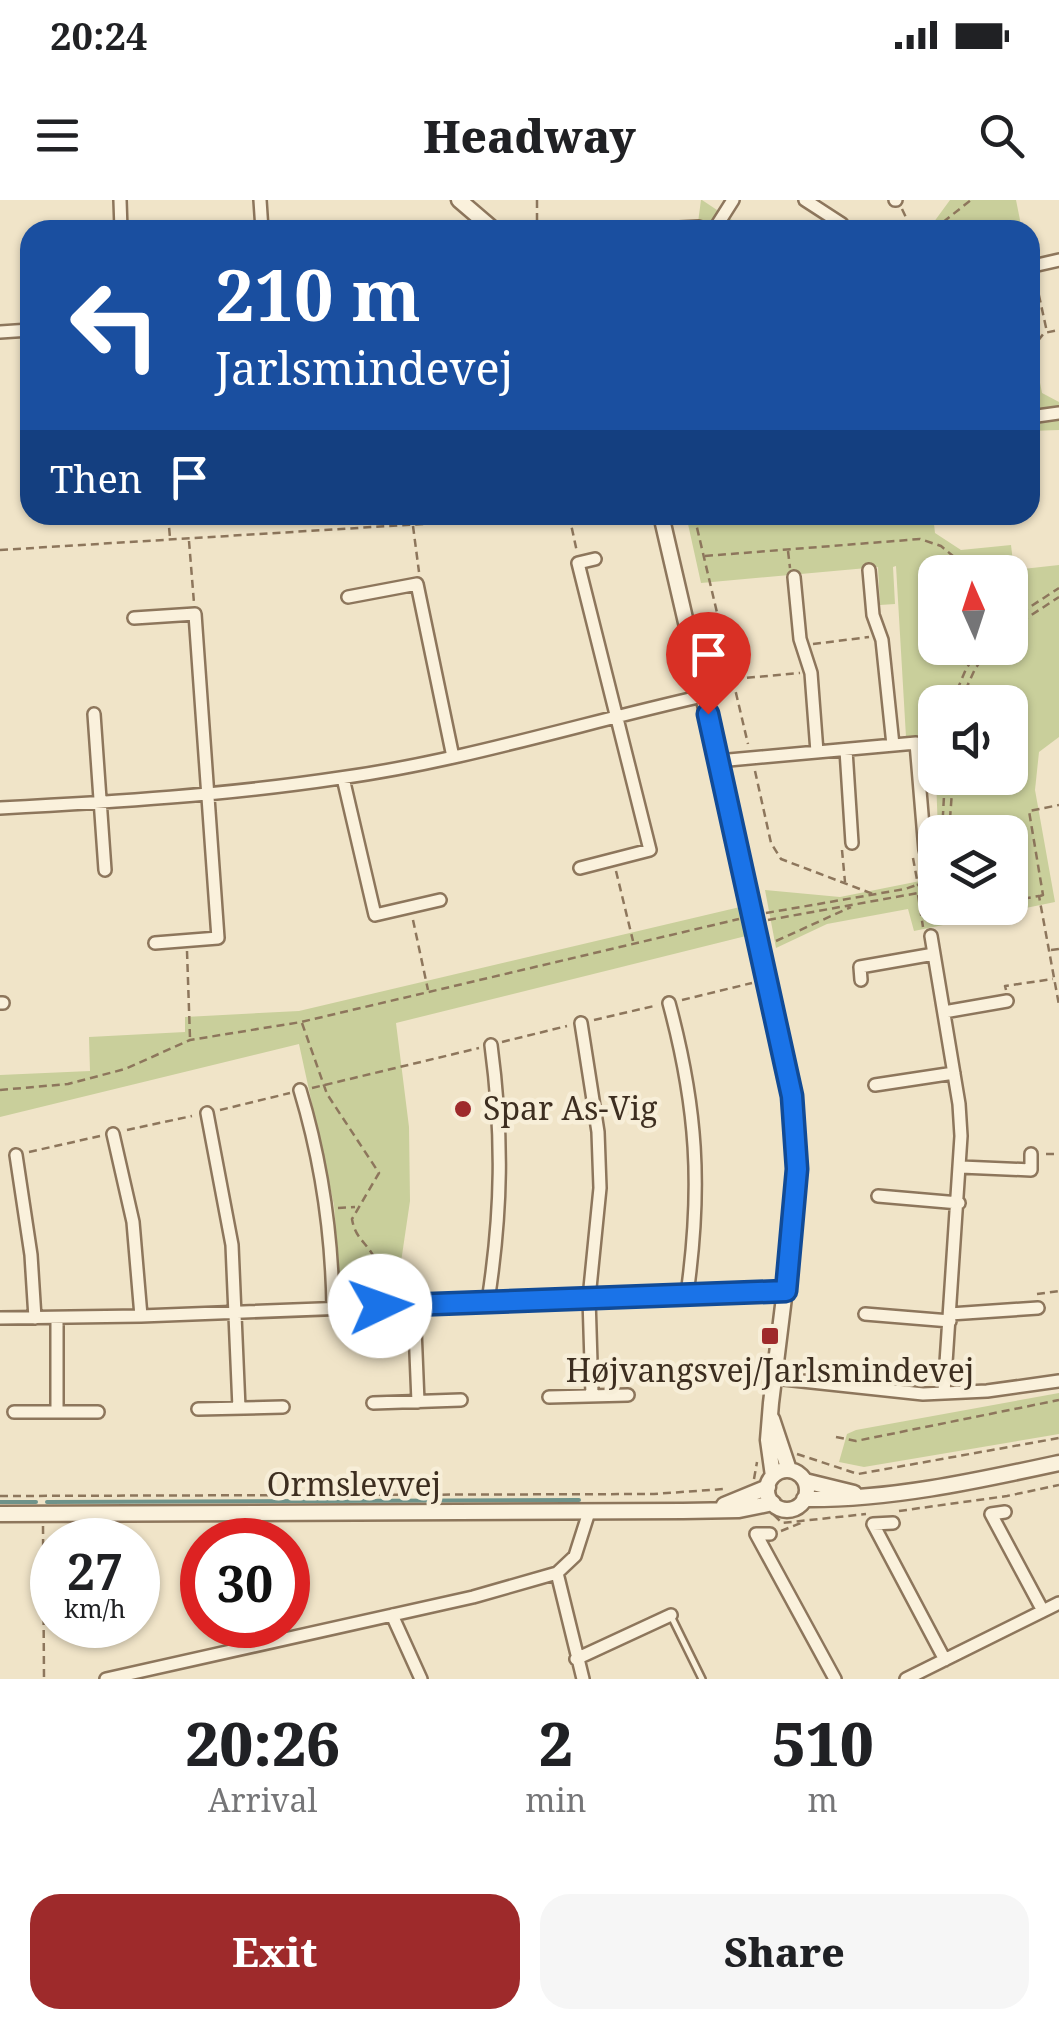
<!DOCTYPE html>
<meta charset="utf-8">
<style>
:root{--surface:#fff;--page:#f6f6f6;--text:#202124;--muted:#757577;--accent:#9e2a2b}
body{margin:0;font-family:"Noto Serif",serif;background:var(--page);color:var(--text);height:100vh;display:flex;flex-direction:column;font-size:38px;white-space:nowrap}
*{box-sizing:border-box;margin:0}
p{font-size:32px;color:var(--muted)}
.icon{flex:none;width:55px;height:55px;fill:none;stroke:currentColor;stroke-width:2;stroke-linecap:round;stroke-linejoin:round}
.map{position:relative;height:1479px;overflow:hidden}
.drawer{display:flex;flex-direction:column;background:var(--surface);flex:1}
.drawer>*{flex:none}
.hud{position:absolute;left:20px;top:20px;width:1020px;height:305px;border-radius:30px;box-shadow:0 2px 8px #0004;background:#1a4fa0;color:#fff;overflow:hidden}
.needle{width:65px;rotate:357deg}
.fabs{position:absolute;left:918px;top:355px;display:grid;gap:20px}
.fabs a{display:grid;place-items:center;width:110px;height:110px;border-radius:20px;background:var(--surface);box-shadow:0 2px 8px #0004;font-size:50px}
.speed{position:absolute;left:30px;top:1318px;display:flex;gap:20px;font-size:50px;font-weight:700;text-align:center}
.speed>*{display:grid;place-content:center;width:130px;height:130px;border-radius:50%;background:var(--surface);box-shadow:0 2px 8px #0004;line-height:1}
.speed small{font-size:25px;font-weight:400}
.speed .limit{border:15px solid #d22;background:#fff;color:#111}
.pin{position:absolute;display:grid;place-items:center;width:85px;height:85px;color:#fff;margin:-102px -42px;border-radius:50% 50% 50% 0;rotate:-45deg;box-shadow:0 0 10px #0007}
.pin .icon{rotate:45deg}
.me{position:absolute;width:110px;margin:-55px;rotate:87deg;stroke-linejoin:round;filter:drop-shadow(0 0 8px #0008)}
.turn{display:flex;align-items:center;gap:35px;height:210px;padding:0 30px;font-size:45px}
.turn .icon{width:130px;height:130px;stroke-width:2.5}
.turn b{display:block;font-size:70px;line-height:85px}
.then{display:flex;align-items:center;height:95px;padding:0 30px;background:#0003;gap:20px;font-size:38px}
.eta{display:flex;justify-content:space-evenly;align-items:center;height:170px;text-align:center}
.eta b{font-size:60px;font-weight:800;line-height:70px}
.cta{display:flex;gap:20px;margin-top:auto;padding:20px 30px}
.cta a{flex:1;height:115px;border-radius:30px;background:var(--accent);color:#fff;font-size:40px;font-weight:800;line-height:115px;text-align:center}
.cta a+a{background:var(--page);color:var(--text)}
.status{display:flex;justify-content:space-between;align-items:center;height:70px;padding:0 50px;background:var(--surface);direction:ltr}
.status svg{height:28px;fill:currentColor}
header{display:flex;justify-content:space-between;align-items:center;height:130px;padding:0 30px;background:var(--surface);font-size:45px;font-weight:800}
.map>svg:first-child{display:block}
.green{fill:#c9cf9b;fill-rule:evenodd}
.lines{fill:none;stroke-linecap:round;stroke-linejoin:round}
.stream{stroke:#6f938a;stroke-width:4}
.service-casing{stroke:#8d765c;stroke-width:10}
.minor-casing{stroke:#8d765c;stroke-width:16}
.tertiary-casing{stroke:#8d765c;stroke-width:19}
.path{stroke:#8d765c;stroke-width:2.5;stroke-dasharray:8 5;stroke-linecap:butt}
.service{stroke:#faf1dc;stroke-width:5}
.minor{stroke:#faf1dc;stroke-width:11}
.tertiary{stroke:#faf1dc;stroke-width:14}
.route-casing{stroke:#114b97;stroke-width:25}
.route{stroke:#1a73e8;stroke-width:18}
.poi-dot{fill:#9e2a2b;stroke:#f7eed8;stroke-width:4}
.labels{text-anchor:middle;stroke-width:9;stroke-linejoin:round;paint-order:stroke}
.poi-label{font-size:32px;fill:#3d2e20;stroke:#f7eed8;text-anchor:start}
.street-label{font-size:32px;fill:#3d2e20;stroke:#f7eed8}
</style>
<div class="status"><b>20:24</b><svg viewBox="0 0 49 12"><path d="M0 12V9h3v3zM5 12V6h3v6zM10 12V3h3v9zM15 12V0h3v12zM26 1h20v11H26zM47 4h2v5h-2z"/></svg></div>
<header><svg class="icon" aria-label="menu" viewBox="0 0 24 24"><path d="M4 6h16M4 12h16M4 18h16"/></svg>Headway<svg class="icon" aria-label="search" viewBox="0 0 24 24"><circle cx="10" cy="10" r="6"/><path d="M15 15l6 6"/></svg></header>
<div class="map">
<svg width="1059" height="1479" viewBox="0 0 1059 1479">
<rect width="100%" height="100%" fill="#f0e4c8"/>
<!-- green -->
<path class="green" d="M701,0H702L747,30H697Z
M950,0H1016L1022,30H928Z
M1033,147L1042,193L1059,202V230L1030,231V148Z
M686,315H933L935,333L961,350L1011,345L1014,370L1059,365V537L1039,552L1035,590L1055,702L914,731L908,709L827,724L776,748L765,690L840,697L920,681L935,658V708H1010V632H938L936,578H1010V502H935V536L906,537L896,366L893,367L895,404L880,405L878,367L701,383ZM935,372H1010V448H935Z
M740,707L746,736L396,823L409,927L410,1001L396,1096L341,1097L334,1005L299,844L0,917V875L90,871L89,837L185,832V817L299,811Z
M1059,1193V1234L864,1267L839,1262L847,1234L856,1230Z"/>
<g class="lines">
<!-- stream -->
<path class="stream" d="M0,1302H36
M47,1302L579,1300"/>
<defs>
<path id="service" d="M679,25L699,24L712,28
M672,1418L702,1479"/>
<path id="minor" d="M120,0L121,30
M260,0L262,30
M805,0L842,24
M895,0H896
M714,30L733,0
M1030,71L1033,66L1059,60
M0,132L30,130
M1030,217L1059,213
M869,370L873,415L882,440L893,545
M794,377L800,439L811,473L817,552
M348,397L417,384L453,557
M134,418L195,414L218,738L155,743
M94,514L105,670
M846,550L852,643
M718,561L916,543L925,650
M343,578L375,715L440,700
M0,608C114,602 227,595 340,578C463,561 582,523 703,496
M580,668L650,650L578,363L595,359
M931,736L959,904L961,936L944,1193
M861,780L860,767L934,754
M0,803H3
M669,803C697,907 702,987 687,1094
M944,812L1007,801
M581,823L598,932L600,988L589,1098L592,1195
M875,885L954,873
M300,890C322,963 332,1033 333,1108
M207,913L232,1045L239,1208
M113,934L133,1022L141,1116
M16,955L31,1055L35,1118
M961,967L1031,970V954
M878,996L959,1003
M488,1101C502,1011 503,935 491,845
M414,1104L418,1202
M865,1114L950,1121
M950,1114L1038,1108
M0,1118L141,1116L786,1091
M774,1178L923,1194L987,1191L1059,1181
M549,1197L628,1195
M373,1203L461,1200
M198,1209L283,1207
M14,1212H98
M57,1212V1118
M1005,1312L991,1314L1043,1411
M893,1323L873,1324L945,1460
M770,1334H756L835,1479
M557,1373L583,1479
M392,1415L421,1479
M576,1459L671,1415
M106,1479L473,1397L557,1373L575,1356L589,1312
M906,1479L1059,1403"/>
<path id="tertiary" d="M459,0L494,30
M661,315L754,715L792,896L796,1000L771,1203L768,1240L773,1276
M772,1219L789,1270
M767 1290a20 20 0 1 1 40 0a20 20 0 1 1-40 0Z
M805,1281L854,1293
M804,1299C890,1300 976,1281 1059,1263
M724,1305L768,1287
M0,1314L683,1311L739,1310L773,1303"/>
</defs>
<!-- service casing -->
<use href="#service" class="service-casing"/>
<!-- minor casing -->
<use href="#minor" class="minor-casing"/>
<!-- tertiary casing -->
<use href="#tertiary" class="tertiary-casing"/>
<!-- path -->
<path class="path" d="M537,0V20L542,30
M902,9L912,30
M933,30L971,0
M1036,82L1047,132
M1030,151L1044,133L1059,130
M168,315L170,338
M569,315L577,352
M694,315L748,544
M413,326L419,372
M189,341L194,403
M0,350L470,321L495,315
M788,351L790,368
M705,356L920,339L941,346L972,372
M1010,420L1059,388
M1010,429L1059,397
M813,444L869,437
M734,479L800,473
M952,502L966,469L980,448
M960,502L975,469L990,448
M755,571L771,643L781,659L873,694
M942,632L945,578
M949,632L953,578
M842,650L845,682
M913,658L918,685L935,704
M616,671L633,741
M918,695L923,727
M1040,696L1043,695L1029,611L1059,605
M1010,701L1039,696L1059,805
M943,708H972
M766,713L905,689L925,682L935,669
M413,720L428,790
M768,720L918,693L935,681
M776,741L851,707
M1051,750L1059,749
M187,751L190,838
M1006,790L1005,786L1053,779
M682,800L752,783
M594,820L654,806
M302,823L327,894L379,973L352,1019C355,1038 366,1042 374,1057C379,1068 378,1081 379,1093
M502,842L567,826
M312,888L479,848
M0,890L68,884L125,869L190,840L301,822L739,719
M220,910L290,893
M127,930L192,916
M29,952L100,936
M1046,954H1059
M338,1008L355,1007
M1037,1094L1059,1091
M836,1237L856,1241L1059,1200
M797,1254L858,1274L1059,1238
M754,1279L757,1262
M0,1296L654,1294L724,1289
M899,1311L1007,1296L1059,1285
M774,1315L782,1323L866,1314
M43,1326L44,1479
M781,1331L801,1323"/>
<!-- service -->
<use href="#service" class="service"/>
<!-- minor -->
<use href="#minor" class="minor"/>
<!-- tertiary -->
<use href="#tertiary" class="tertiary"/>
</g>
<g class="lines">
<defs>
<path id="route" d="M380,1106L786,1091L797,969L792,896L708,514"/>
</defs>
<!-- route casing -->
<use href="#route" class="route-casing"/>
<!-- route -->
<use href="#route" class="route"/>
</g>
<!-- markers -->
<g class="poi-dot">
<circle cx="463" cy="909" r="10"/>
<rect x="760" y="1126" width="20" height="20" rx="5"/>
</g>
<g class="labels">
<!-- poi labels -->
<g class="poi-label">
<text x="483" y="920">Spar As-Vig</text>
<text x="770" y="1182" text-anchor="middle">Højvangsvej/Jarlsmindevej</text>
</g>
<!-- street labels -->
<g class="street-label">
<text x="354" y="1296">Ormslevvej</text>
</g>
</g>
</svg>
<div class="fabs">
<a><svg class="needle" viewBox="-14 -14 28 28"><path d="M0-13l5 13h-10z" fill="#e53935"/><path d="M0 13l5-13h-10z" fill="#757577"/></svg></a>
<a><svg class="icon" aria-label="sound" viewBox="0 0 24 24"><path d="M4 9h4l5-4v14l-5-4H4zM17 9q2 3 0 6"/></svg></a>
<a><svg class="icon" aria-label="layers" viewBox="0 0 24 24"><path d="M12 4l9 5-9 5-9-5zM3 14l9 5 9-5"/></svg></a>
</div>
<div class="speed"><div>27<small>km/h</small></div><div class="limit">30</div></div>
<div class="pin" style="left:708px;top:514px;background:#d93025"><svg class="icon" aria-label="arrive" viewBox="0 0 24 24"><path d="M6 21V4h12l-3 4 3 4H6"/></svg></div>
<svg class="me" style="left:380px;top:1106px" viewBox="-20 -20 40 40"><circle r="19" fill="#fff"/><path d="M0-13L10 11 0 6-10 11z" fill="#1a73e8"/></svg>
<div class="hud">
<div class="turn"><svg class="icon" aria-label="left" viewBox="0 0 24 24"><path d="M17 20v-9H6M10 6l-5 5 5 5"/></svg><div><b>210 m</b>Jarlsmindevej</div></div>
<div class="then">Then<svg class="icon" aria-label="arrive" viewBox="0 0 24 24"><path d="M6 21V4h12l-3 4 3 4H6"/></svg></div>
</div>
</div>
<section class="drawer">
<div class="eta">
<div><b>20:26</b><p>Arrival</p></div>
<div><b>2</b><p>min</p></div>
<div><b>510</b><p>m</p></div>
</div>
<div class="cta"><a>Exit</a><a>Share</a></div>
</section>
